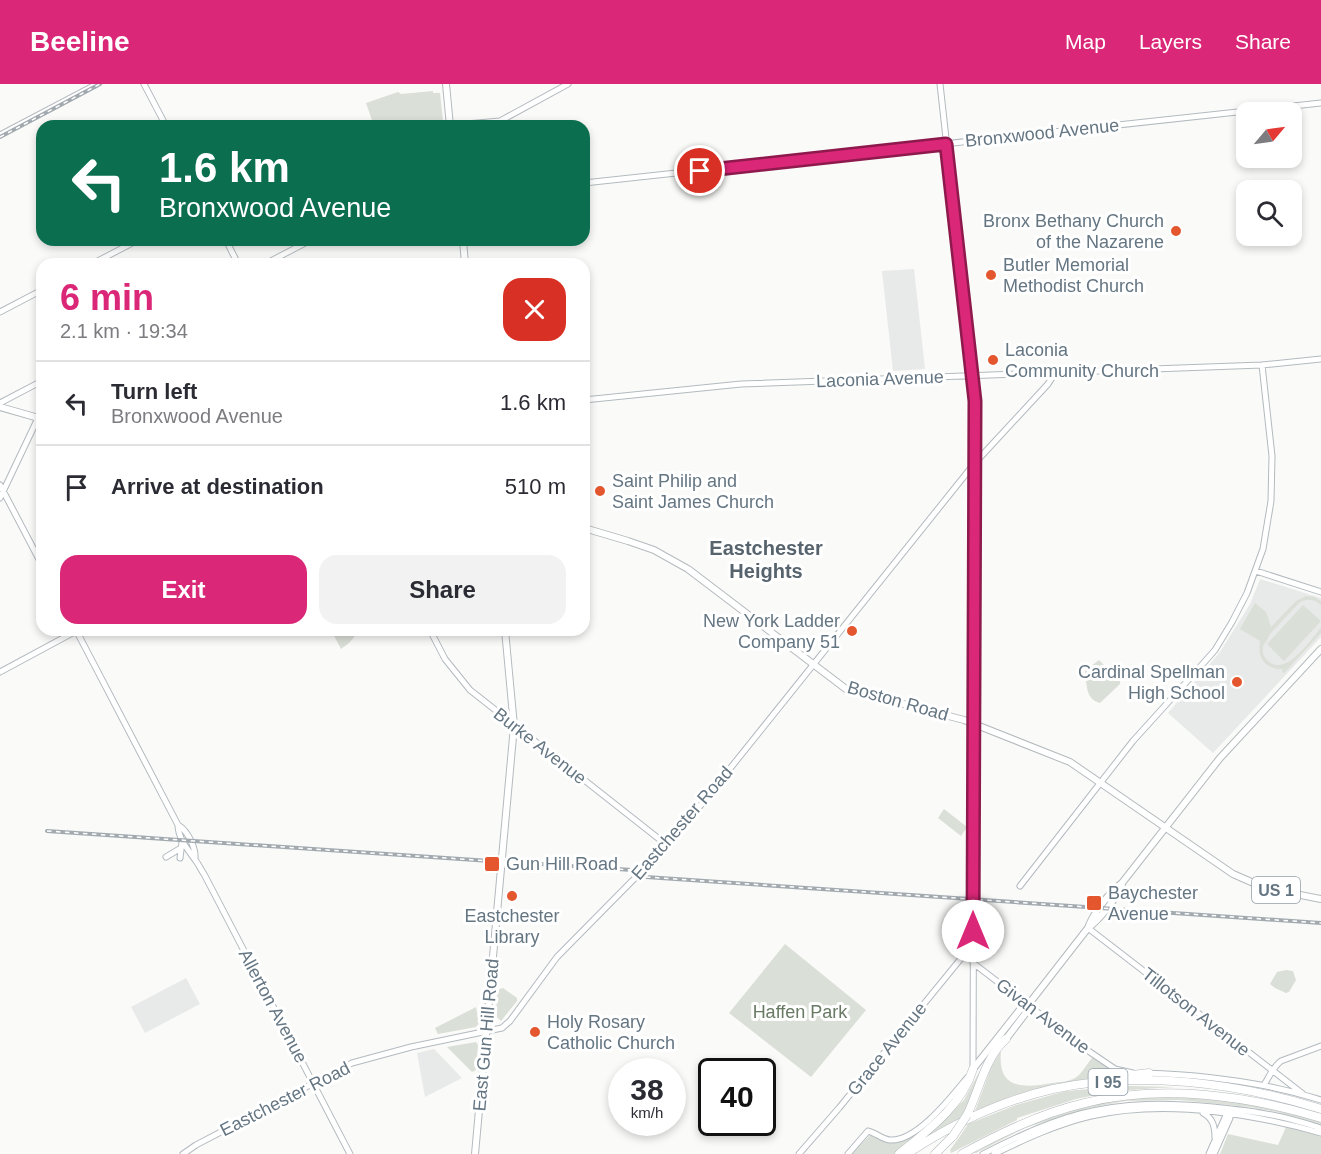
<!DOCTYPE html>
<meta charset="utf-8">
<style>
:root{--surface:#fff;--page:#f2f2f3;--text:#2b2b33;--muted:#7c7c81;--line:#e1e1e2;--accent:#db2777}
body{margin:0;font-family:Arial,sans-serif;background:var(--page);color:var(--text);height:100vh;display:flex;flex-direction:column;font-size:22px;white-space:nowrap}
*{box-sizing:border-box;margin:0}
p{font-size:20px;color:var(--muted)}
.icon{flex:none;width:33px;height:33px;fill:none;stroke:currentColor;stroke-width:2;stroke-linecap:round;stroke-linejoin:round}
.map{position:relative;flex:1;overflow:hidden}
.sheet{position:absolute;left:36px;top:174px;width:554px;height:378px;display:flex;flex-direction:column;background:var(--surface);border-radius:18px;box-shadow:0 3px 9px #0003}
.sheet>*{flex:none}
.hud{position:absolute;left:36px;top:36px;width:554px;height:126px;border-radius:18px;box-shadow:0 3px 9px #0003;background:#0b6e4f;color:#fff;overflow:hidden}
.needle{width:39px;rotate:61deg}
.controls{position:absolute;left:1236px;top:18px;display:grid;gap:12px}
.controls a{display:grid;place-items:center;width:66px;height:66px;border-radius:12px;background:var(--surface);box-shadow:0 3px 9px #0003;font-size:30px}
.speed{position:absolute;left:608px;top:974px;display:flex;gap:12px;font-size:30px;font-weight:700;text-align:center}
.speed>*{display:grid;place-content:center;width:78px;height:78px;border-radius:50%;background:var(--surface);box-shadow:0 3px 9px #0003;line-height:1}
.speed small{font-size:15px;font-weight:400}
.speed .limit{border:3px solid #111;border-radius:9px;background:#fff;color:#111}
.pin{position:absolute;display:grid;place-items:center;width:51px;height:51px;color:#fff;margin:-26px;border:3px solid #fff;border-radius:50%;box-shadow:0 2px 6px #0007}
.me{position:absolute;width:66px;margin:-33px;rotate:0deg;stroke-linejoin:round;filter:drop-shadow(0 0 4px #0008)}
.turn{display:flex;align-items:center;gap:21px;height:126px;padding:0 24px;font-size:27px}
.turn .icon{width:78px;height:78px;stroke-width:2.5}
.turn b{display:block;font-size:42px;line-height:51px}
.round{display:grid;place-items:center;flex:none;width:63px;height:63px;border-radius:18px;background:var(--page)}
.summary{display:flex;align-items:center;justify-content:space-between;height:102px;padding:0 24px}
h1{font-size:36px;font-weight:800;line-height:45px;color:var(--accent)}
.button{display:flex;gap:12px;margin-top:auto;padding:12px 24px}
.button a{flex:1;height:69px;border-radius:18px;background:var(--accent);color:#fff;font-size:24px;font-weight:800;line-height:69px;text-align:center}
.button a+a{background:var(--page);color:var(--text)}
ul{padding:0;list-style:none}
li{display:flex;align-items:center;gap:18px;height:84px;padding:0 24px;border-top:2px solid var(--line)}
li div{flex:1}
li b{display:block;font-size:22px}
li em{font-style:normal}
header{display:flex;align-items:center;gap:36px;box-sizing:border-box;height:84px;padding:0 30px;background:var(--accent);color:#fff}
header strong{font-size:28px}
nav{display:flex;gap:33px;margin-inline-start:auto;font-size:21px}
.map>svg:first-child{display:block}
.built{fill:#e8e9e9}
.green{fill:#dadfd7}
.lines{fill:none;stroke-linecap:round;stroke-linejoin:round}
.secondary-casing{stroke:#b3babf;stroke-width:7}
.primary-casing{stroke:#b5babe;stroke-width:8}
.highway-casing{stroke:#b4b9bd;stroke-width:9}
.secondary{stroke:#fff;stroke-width:5}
.primary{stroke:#fff;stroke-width:6}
.highway{stroke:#fff;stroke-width:8}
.rail-casing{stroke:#a2aab0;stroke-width:4}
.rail{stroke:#fff;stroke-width:1.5;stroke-dasharray:4.5;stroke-linecap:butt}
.secondary-bridge-casing{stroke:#b3babf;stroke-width:7;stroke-linecap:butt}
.highway-bridge-casing{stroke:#b4b9bd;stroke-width:9;stroke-linecap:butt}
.secondary-bridge{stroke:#fff;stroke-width:5}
.highway-bridge{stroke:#fff;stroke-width:8}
.route-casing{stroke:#8e194d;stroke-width:15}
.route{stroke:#db2777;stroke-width:10}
.poi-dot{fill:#e4572e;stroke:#fff;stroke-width:2}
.labels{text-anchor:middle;stroke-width:6;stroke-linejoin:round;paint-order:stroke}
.shield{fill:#fff;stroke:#939fa8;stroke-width:1.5}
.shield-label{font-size:16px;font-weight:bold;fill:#657683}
.street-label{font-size:18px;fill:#657683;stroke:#fff}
.poi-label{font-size:18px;fill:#657683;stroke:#fff;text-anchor:start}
.park-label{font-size:18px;fill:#687a64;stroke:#fff}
.neighbourhood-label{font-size:20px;font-weight:bold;fill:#57646e;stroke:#fff}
</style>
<header>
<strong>Beeline</strong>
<nav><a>Map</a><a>Layers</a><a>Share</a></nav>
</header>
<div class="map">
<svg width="1321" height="1070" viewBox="0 0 1321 1070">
<rect width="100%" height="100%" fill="#fafaf8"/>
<!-- built -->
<path class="built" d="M914,185L925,285L893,287L882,187Z
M1260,495L1321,514V553L1213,669L1168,629L1220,568L1250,520Z
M186,894L200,920L145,949L131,923Z
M434,965L462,994L425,1013L417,969Z"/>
<!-- green -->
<path class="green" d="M433,7V9H440L443,37L402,42H374L366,19L398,8L401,10Z
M1306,512L1314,513L1321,517V521C1314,515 1307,514 1299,519L1270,550L1265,560L1264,559C1262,565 1262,571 1267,576C1285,595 1310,556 1321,544V549L1284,589L1282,587L1283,585C1265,585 1257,574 1260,557L1240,545L1255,519L1266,528L1271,543L1296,517Z
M1303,521L1321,537L1284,577L1267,560Z
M331,546H357C355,555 348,560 341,565Z
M1099,576L1120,597V600L1100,619C1085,615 1087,600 1085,587Z
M944,725L967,743L961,752L938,734Z
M785,860L866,926L811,993L729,929Z
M1286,886L1293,887L1296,896L1289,908L1286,909L1275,904L1270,900L1277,888Z
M503,904L517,914V917L501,937L496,932L497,906Z
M476,923L479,939L476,943L438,950L435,944Z
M476,958L478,961L476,986L472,988L447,963Z
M1001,968C997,1006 1025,1004 1052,999C1058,998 1069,998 1075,994C1082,990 1087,979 1093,973L1123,990L1054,1000L1012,1012L975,1027L991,984L999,969Z
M983,981L985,983L963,1033L951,1039L920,1057L964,1016Z
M1130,1002L1175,1003L1129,1006L1101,1010L1076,1015L1017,1034V1036L951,1069L950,1066L960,1052L968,1040L1016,1021L1066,1007Z
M1158,1012C1180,1013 1202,1014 1224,1016C1257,1020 1289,1029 1321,1037V1040L1277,1028L1249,1023L1179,1016L1125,1017L1089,1024L1025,1044L976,1069H971L977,1065L978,1067C1018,1041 1065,1025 1112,1017C1127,1014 1142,1014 1158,1012Z
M948,1021L946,1026L895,1070H852L871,1050L899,1056L936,1032Z
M1286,1043L1321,1052V1070H1220L1228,1050L1278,1061Z"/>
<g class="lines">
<defs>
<path id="secondary" d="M144,0L166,42
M940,0L975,317L973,986
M444,42L500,37L568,0
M0,51L97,0
M584,99L1321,19
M226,156L238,180
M92,180L138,156
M265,180L311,156
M0,228L42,206
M584,316L741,300L1262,281L1321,275
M0,319L42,297
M0,401L42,481
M0,414L38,334
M1256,487L1321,508
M76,546L178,741C188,747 196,764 195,775
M430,546L445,575L470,606L668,762
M0,588L78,546
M178,741C178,755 189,767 196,777C199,781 201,786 204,790L350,1070
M166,773L181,764
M180,774L182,758
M647,783L668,762L974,380L1048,300L1055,289
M1020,802L1133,657L1200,583L1215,566L1232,538L1247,509L1263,465L1271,417L1272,372L1262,281
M1088,844L1303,1010
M973,879L1087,966L1115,985L1133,989
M1145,989C1205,991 1264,998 1321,1016
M1264,1001C1269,993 1273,983 1281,977L1321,962
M1203,1029C1213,1034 1215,1043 1215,1054
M183,1070L196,1061L352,979L411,963L502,944L510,937L557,873L632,797
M799,1070L839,1024L972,861
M848,1070L868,1047C876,1049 882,1055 890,1056C917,1058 952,1012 967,994
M983,1070C1014,1054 1046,1039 1080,1030C1125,1018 1168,1019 1213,1023C1233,1025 1252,1027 1272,1031C1288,1034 1305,1039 1321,1044
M994,1070C1025,1055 1057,1040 1091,1032C1165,1015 1249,1029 1321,1049
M1209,1070L1227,1029
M1214,1070L1230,1034L1229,1027"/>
<path id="primary" d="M446,0L450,42
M463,156L465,180
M0,323L42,335
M584,444L628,457L654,466L688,485L846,605L964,636L1070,678L1233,790L1265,804L1321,815
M1088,844C1094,828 1108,810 1122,799L1220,674L1321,565
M1006,955L1028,926V921
M973,985L1022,923L1028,921L1088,844C1100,835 1117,814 1122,800
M475,1070L514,642L505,546"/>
<path id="highway" d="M1124,992L1149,989
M967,1031C980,1005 984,975 1006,955
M899,1070C927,1047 962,1022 973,985
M907,1070C952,1040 1001,1017 1053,1005C1139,986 1238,999 1321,1025
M935,1070L953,1052
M962,1070C1000,1049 1041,1029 1085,1019C1161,1000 1246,1011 1321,1034"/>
</defs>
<!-- secondary casing -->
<use href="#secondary" class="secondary-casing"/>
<!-- primary casing -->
<use href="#primary" class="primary-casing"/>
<!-- highway casing -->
<use href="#highway" class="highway-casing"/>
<!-- secondary -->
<use href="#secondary" class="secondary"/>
<!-- primary -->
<use href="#primary" class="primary"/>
<!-- highway -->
<use href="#highway" class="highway"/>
<defs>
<path id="rail" d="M0,53L100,0
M47,747L490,777
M511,778L632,786
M646,793L1321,839"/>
</defs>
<!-- rail casing -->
<use href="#rail" class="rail-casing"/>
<!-- rail -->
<use href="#rail" class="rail"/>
<defs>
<path id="secondary-bridge" d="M632,797L647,783"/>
<path id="highway-bridge" d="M953,1052L967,1031"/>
</defs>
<!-- secondary-bridge casing -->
<use href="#secondary-bridge" class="secondary-bridge-casing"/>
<!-- highway-bridge casing -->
<use href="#highway-bridge" class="highway-bridge-casing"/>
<!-- secondary-bridge -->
<use href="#secondary-bridge" class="secondary-bridge"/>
<!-- highway-bridge -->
<use href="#highway-bridge" class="highway-bridge"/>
</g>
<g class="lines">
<defs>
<path id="route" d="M700,87L946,60L975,317L973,847"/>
</defs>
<!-- route casing -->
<use href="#route" class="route-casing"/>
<!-- route -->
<use href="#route" class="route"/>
</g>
<!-- markers -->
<g class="poi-dot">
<circle cx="1176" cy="147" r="6"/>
<circle cx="991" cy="191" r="6"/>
<circle cx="993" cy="276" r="6"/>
<circle cx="600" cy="407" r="6"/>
<circle cx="852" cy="547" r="6"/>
<circle cx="1237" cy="598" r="6"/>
<rect x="484" y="772" width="16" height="16" rx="3"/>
<circle cx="512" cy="812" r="6"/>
<rect x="1086" y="811" width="16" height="16" rx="3"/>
<circle cx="535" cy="948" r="6"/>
</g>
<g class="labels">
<!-- shield labels -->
<g class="shield">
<rect x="1252" y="793" width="48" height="26" rx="4.5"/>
<rect x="1088.5" y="985" width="39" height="26" rx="4.5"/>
</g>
<g class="shield-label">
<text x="1276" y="812">US 1</text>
<text x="1108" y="1004">I 95</text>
</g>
<!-- street labels -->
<g class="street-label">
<text transform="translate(1042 49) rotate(-6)" y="6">Bronxwood Avenue</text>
<text transform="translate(880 295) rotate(-2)" y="6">Laconia Avenue</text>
<text transform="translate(898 617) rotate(16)" y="6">Boston Road</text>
<text transform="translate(540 662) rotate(38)" y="6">Burke Avenue</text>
<text transform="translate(682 739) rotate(-49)" y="6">Eastchester Road</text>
<text transform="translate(273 922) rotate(62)" y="6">Allerton Avenue</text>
<text transform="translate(1196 928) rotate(38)" y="6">Tillotson Avenue</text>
<text transform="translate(1043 932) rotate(37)" y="6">Givan Avenue</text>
<text transform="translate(486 951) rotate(-85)" y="6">East Gun Hill Road</text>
<text transform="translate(887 965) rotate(-51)" y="6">Grace Avenue</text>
<text transform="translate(285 1015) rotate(-27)" y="6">Eastchester Road</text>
</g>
<!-- poi labels -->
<g class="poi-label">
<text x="1164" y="143" text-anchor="end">Bronx Bethany Church<tspan x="1164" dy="21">of the Nazarene</tspan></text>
<text x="1003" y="187">Butler Memorial<tspan x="1003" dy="21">Methodist Church</tspan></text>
<text x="1005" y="272">Laconia<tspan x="1005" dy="21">Community Church</tspan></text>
<text x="612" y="403">Saint Philip and<tspan x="612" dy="21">Saint James Church</tspan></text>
<text x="840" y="543" text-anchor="end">New York Ladder<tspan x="840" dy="21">Company 51</tspan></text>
<text x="1225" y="594" text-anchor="end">Cardinal Spellman<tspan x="1225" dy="21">High School</tspan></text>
<text x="506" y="786">Gun Hill Road</text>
<text x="1108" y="815">Baychester<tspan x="1108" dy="21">Avenue</tspan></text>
<text x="512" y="838" text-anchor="middle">Eastchester<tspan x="512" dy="21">Library</tspan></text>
<text x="547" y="944">Holy Rosary<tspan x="547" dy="21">Catholic Church</tspan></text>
</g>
<!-- park labels -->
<g class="park-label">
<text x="800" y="934">Haffen Park</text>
</g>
<!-- neighbourhood labels -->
<g class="neighbourhood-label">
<text x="766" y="471">Eastchester<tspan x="766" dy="23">Heights</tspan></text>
</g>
</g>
</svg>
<div class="controls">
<a><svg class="needle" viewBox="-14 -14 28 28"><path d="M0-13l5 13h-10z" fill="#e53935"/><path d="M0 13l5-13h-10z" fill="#7c7c81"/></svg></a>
<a><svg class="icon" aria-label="search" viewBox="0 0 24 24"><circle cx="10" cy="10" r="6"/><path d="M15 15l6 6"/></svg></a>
</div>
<div class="speed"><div>38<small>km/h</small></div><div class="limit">40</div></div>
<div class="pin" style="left:700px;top:87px;background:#d93025"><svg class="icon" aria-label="arrive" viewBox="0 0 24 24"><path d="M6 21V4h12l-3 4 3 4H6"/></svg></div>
<svg class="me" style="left:973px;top:847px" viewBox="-20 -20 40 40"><circle r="19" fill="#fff"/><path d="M0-13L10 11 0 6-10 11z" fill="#db2777"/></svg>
<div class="hud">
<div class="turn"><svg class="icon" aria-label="left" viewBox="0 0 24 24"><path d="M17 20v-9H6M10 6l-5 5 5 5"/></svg><div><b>1.6 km</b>Bronxwood Avenue</div></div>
</div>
<section class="sheet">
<div class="summary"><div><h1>6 min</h1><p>2.1 km · 19:34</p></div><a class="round" style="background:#d93025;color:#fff"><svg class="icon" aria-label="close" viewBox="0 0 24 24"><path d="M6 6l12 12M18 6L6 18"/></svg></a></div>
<ul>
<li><svg class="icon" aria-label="left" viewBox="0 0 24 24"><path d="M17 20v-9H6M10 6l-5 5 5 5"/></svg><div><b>Turn left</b><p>Bronxwood Avenue</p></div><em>1.6 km</em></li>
<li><svg class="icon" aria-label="arrive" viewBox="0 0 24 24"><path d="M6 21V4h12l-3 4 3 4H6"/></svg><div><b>Arrive at destination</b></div><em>510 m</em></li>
</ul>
<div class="button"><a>Exit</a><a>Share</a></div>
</section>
</div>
